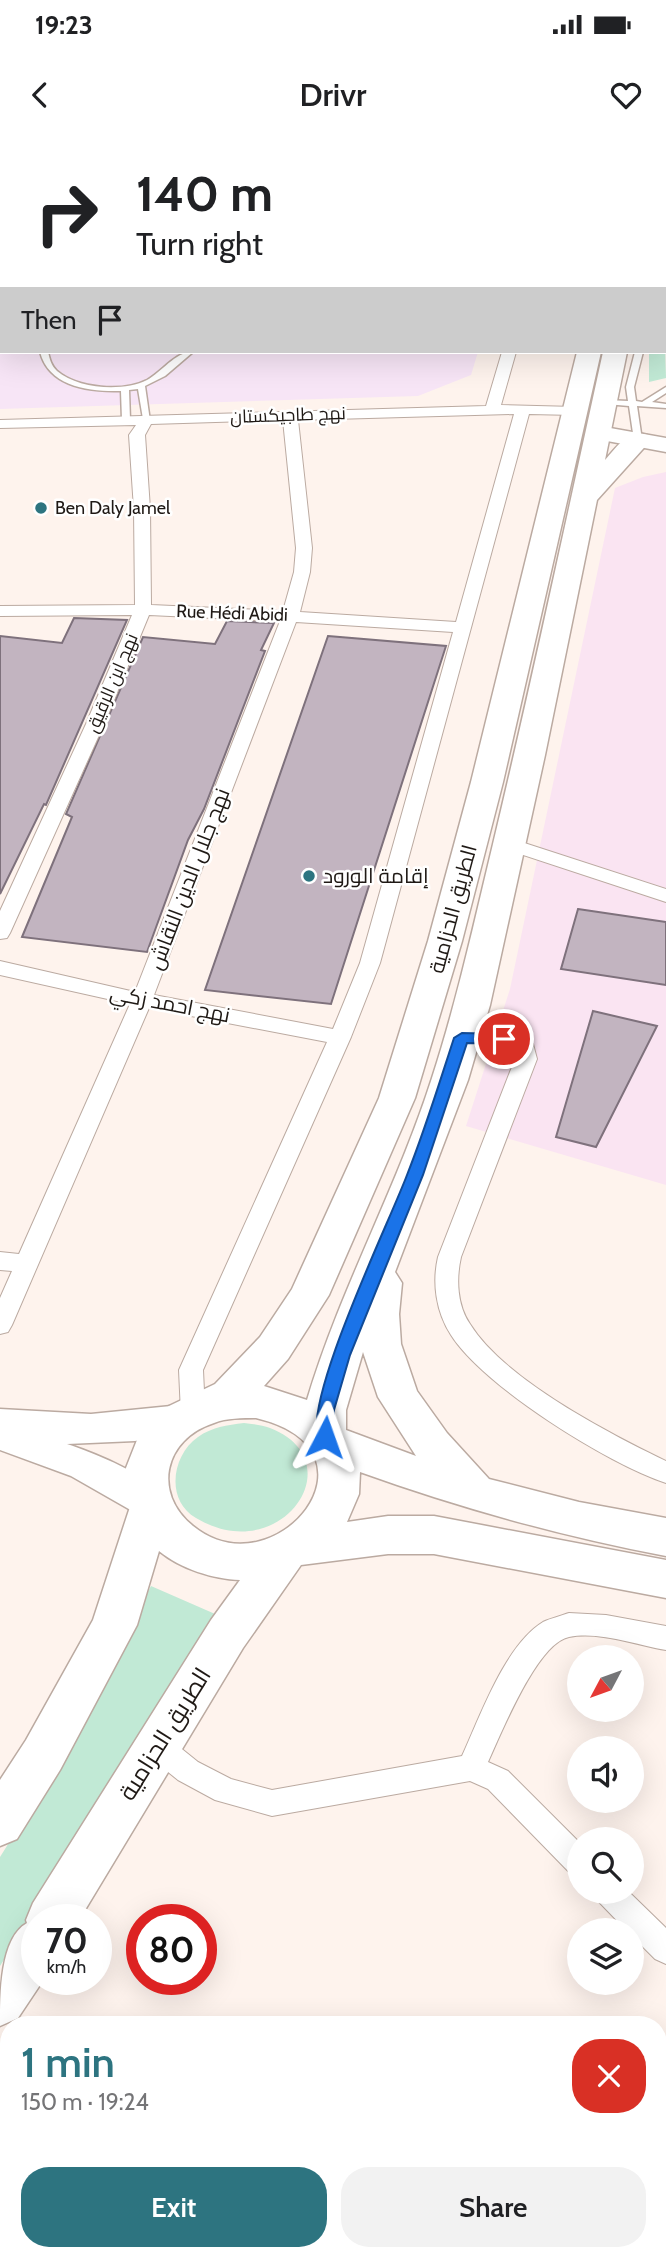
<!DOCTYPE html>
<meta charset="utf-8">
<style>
:root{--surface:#fff;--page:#f2f2f2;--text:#202124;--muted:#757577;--accent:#2d7480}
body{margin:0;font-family:Cabin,Cairo,sans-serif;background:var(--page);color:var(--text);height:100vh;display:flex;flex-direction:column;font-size:26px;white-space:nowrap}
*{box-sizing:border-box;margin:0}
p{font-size:23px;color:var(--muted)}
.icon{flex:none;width:38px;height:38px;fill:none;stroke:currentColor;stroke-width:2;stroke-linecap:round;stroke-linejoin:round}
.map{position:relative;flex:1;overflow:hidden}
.sheet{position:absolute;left:0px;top:1876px;width:667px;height:245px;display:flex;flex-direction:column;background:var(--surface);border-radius:28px 28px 0 0;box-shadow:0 7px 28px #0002}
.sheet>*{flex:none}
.hud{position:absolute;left:0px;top:0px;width:667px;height:214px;box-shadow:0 7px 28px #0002;background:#fff;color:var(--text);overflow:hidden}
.needle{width:46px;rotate:229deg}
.buttons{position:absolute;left:567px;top:1505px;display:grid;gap:14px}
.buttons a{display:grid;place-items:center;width:77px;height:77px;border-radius:50%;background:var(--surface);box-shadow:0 7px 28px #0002;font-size:35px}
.speed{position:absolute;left:21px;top:1764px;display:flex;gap:14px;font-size:35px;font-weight:700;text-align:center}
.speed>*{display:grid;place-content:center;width:91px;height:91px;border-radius:50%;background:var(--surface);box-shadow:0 7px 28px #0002;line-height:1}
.speed small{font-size:18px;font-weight:400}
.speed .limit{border:10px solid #d22;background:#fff;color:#111}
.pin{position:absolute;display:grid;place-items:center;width:60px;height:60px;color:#fff;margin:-30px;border:4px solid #fff;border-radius:50%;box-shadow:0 2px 7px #0007}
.me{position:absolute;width:77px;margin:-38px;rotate:4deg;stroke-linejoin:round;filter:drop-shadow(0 0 5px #0008)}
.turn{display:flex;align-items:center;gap:24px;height:147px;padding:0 21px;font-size:32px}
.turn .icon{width:91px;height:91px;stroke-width:2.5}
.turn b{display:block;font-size:49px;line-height:60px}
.then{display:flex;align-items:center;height:66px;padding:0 21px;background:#0003;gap:14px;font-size:26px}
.round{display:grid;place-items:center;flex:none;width:74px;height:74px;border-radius:28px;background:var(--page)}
.overview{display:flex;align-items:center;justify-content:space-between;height:119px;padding:0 21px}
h1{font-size:42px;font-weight:600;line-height:52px;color:var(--accent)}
.action{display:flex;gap:14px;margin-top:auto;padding:14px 21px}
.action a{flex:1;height:80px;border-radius:28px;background:var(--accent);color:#fff;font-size:28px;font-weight:600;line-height:80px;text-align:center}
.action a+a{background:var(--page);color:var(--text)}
.status{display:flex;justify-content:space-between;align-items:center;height:49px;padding:0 35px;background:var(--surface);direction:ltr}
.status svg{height:19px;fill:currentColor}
header{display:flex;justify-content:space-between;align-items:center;height:91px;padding:0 21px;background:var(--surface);font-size:32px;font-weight:600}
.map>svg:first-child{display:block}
.industrial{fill:#fae4f2}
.medical{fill:#f7e5f6}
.green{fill:#c1e9d5}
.building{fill:#c2b4c0;stroke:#7e717c;stroke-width:2}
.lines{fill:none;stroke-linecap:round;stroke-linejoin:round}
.lane-casing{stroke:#bbaaa1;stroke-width:3}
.street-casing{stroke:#bbaaa1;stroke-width:2}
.secondary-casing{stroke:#bbaaa1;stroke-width:3}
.highway-casing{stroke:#bbaaa1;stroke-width:3}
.lane{fill:#fff;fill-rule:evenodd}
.street{fill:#fff;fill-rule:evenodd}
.secondary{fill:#fff;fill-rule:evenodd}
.highway{fill:#fff;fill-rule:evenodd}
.route{fill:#1a73e8;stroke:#114b97;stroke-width:2}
.poi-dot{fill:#2d7480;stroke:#fff;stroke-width:2.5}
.labels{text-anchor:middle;stroke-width:5;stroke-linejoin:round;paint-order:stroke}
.far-street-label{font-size:18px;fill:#1f1915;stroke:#fff}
.far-poi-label{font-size:18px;fill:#1f1915;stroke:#fff;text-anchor:start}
.poi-label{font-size:21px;fill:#1f1915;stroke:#fff;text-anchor:start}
.street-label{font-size:21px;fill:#1f1915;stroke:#fff}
.near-street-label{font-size:24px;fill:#1f1915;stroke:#fff}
</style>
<div class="status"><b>19:23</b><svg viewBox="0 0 49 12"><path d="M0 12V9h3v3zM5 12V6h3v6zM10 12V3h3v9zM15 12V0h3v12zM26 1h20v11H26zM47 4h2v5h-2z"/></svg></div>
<header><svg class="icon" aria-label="back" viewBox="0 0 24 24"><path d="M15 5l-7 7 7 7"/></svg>Drivr<svg class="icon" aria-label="heart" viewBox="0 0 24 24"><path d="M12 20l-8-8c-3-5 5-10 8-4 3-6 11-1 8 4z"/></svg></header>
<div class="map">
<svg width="666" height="2121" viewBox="0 0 666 2121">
<rect width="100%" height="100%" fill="#fef3ed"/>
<!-- industrial -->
<path class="industrial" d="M666,332V1045L466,986L510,849L615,348L643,337Z"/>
<!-- medical -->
<path class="medical" d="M0,0L461,2H2V212H478L471,235L418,256L0,269Z"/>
<!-- green -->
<path class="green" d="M665,206L666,238L649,242V212H665Z
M244,1283C252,1284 262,1285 270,1288C355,1321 281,1429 196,1378C165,1360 172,1315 198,1297C212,1287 227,1285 244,1283Z
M151,1446L222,1477L0,1826V1717L47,1642Z"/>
<!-- building -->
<path class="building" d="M74,478L127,480L46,665L44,664L0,754V496L62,503Z
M227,481L274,483L261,510L265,511L204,669L188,700L147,812L22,797L72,677L66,674L143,497L215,504Z
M328,496L446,506L331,864L205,850Z
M578,769L666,782V845L561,829Z
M593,871L657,886L596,1007L556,997Z"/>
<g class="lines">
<defs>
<path id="lane" d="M20,0H26V2H20Z
M286,0H292V2H286Z
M0,154H2L0,159Z
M665,155H666V159H665Z
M665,202H666V206H665Z
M40,212H48C50,220 51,225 57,231C78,249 123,252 147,240C162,232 176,211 193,212L165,236L145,246L150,281L143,279L138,249L129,250L130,280L126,282L122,280L121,251C90,252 49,247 40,212Z
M635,212H643L634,247L636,261L642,262L666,247V253L652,262L666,264V268L637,266L642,300L638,302L634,300L629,266L606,264L602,262L606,260L628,261L626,247Z"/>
<path id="street" d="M502,212H516L501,265L575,267L582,271L575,275L529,274L380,823L351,897L203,1230L205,1273L202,1280L193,1283L184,1280L181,1273L179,1230L327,902L149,868L12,1185L8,1192L0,1194V1158L12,1131L0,1130V1112L19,1114L130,864L0,835V821L135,852L280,481L149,475L104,584L10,793L7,798L0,799V771L86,584L132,475L0,476V466L135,465L134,369L129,295L136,285L0,288V280L486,266ZM514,274L456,482L300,472L310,432L312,408L298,280ZM283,280L296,408L294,432L283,471L151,465L150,369L145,295L151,284ZM296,482L453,492L360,823L333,889L154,855Z
M509,698L666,749V762L502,708L499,704L502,700Z
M462,891L504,892L533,904L537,919L461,1117C456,1139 457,1165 470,1184C504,1239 608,1293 666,1321V1343C608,1324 483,1246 451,1195C436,1172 432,1143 438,1117L515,919V913L501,906L455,903L451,898L455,893Z
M569,1473L606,1475L666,1486V1510C636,1505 600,1491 569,1497C537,1503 501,1594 488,1622L508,1631L579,1702V1736L569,1732L488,1649L470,1641L272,1676L215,1660L178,1640L147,1615L143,1606L147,1597L157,1593L167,1597L198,1622L231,1639L272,1650L462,1616C480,1577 505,1505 543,1482C551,1478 561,1476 569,1473Z
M594,1752H629L666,1788V1824L655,1819L632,1796V1790H626L599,1762Z
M666,2043V2078L658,2081V2046Z
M570,2112H612L608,2121H566Z"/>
<path id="secondary" d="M599,286L666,298V312L591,298L588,293L591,288Z
M181,1265L194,1270L199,1280L194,1290L135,1301L67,1304C94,1313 153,1336 166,1361L160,1372L147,1377L134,1372L71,1336L0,1310V1269L91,1274Z"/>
<path id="highway" d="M532,0H554L555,2H533Z
M627,0H647V2H627Z
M577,212H601L503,642L462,801L415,958L329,1155L288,1219L264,1246L307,1260C340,1149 397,1048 432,938C457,861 474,783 493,704C532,541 567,376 603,212H627L605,320C618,306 627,290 647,295L651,300L597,360L545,615L490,865L468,940L395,1132L402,1143L399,1174L401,1204L417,1251L447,1293L489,1339L579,1362L666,1378V1416C561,1396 460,1368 360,1332L359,1354L347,1382L388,1376H434L666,1420V1458L434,1414H388L301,1425L243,1508L79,1780H37V1839H44L18,1878L0,1886C0,1854 0,1798 27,1783L26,1780L33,1763L211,1480L240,1440C213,1439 181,1429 159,1411L137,1485L60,1630L17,1699L0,1706V1640L26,1600L93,1480L130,1367L125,1353L124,1333L137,1300L149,1282L169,1266L215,1244L260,1197L292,1149L379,958L428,801L471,642ZM363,1212L378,1257L416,1316L346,1290V1270ZM256,1278C392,1310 275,1453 193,1386C152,1353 164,1299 214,1283C227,1278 242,1278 256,1278Z"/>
</defs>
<!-- lane casing -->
<use href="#lane" class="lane-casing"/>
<!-- street casing -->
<use href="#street" class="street-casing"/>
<!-- secondary casing -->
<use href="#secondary" class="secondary-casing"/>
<!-- highway casing -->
<use href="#highway" class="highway-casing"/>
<!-- lane -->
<use href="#lane" class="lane"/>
<!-- street -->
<use href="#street" class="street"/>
<!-- secondary -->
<use href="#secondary" class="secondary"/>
<!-- highway -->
<use href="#highway" class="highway"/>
</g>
<!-- route -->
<path class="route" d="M462,893L504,894L512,899L504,904L467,903L423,1035L350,1215L334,1270V1297L331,1302H319C300,1265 390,1081 407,1035C425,990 439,944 454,898Z"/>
<!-- markers -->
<g class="poi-dot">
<circle cx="41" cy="368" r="7"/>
<circle cx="309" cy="736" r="7"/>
</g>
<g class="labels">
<!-- far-street labels -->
<g class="far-street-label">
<text transform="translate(288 275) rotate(-2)" y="6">نهج طاجيكستان</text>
<text transform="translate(232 473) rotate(2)" y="6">Rue Hédi Abidi</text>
<text transform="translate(112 543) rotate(-67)" y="6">نهج ابن الرقيق</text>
</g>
<!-- far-poi labels -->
<g class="far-poi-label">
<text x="55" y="374">Ben Daly Jamel</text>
</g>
<!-- poi labels -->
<g class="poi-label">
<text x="323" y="743">إقامة الورود</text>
</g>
<!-- street labels -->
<g class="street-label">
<text transform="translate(189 739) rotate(-69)" y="7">نهج جلال الدين النقاش</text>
<text transform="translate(453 769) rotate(-75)" y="7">الطريق الحزامية</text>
<text transform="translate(170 864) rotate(11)" y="7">نهج احمد زكي</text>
</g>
<!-- near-street labels -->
<g class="near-street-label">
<text transform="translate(165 1594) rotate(-58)" y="8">الطريق الحزامية</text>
</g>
</g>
</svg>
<div class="buttons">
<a><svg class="needle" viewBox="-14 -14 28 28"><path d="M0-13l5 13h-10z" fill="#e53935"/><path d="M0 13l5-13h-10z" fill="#757577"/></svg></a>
<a><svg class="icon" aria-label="sound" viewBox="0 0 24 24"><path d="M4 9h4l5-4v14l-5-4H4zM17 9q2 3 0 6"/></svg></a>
<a><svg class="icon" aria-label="search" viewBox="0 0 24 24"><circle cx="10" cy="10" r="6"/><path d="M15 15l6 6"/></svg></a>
<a><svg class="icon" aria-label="layers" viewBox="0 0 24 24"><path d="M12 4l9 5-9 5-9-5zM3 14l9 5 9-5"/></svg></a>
</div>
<div class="speed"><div>70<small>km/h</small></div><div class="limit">80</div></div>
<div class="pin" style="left:504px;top:899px;background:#d93025"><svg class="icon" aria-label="arrive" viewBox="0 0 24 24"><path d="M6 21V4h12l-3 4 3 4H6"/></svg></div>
<svg class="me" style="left:325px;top:1297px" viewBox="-20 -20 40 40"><path d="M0-17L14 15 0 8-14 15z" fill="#1a73e8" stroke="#fff" stroke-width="4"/></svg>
<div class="hud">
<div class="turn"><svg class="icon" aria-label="right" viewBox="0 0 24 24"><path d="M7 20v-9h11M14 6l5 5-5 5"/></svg><div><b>140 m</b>Turn right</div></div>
<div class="then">Then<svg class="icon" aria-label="arrive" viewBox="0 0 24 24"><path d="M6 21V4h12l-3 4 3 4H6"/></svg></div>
</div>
<section class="sheet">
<div class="overview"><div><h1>1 min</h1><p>150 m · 19:24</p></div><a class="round" style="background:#d93025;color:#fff"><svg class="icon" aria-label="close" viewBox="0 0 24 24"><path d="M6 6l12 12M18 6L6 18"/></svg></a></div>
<div class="action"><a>Exit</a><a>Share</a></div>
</section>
</div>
